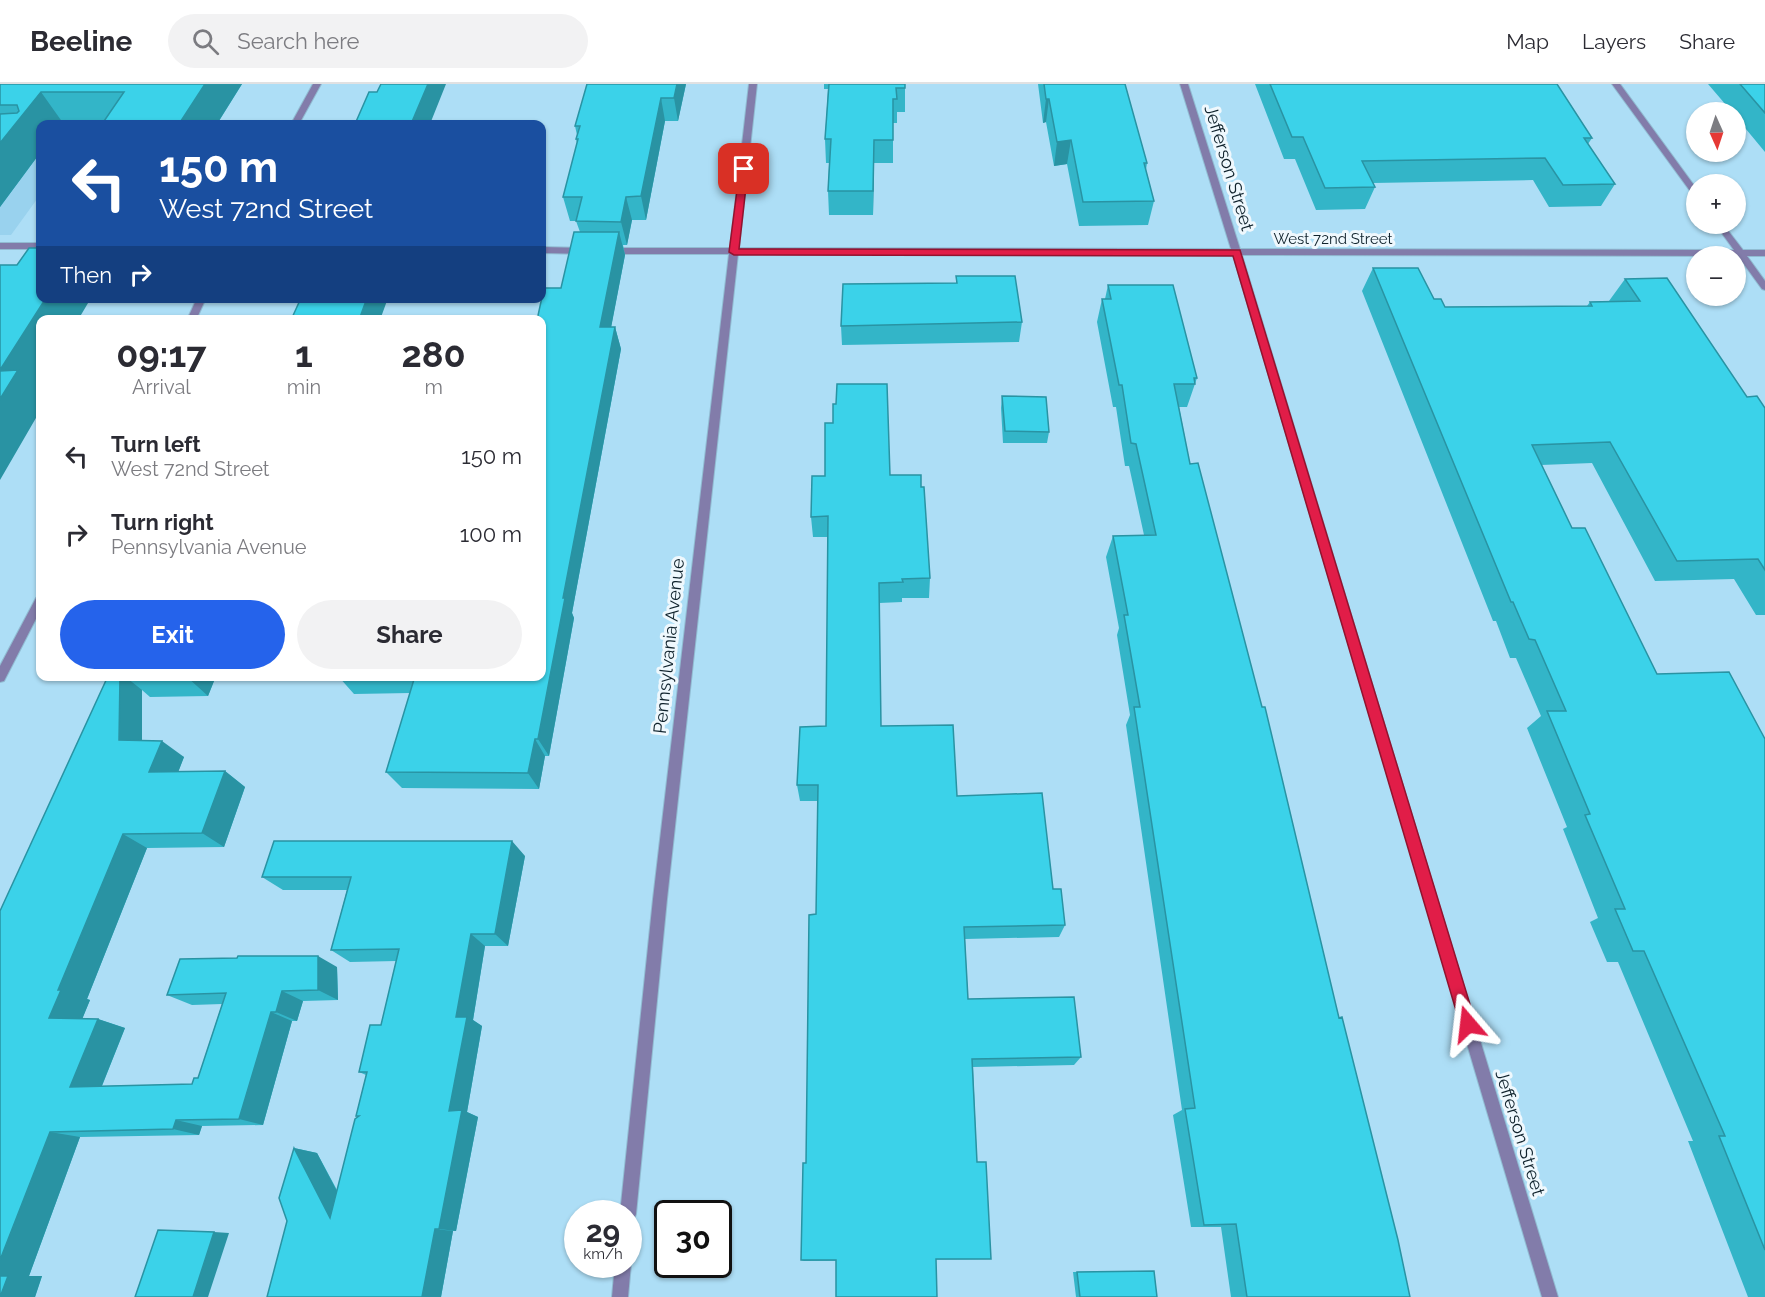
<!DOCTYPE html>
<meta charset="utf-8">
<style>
:root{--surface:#fff;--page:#f2f2f3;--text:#2b2b33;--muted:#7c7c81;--line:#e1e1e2;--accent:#2563eb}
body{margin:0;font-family:Raleway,sans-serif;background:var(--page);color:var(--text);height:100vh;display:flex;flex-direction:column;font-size:22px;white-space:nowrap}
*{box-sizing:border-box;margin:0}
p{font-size:20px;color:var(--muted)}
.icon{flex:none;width:33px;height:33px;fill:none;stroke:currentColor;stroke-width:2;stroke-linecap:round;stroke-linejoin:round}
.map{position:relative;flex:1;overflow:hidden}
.sheet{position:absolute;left:36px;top:231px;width:510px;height:366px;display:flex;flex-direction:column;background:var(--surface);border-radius:12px;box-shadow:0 2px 4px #0004}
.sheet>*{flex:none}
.banner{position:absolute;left:36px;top:36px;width:510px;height:183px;border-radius:12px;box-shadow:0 2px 4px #0004;background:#1a4fa0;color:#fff;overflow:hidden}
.needle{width:39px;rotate:177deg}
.buttons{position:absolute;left:1686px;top:18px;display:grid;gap:12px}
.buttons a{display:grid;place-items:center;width:60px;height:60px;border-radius:50%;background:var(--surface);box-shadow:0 2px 4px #0004;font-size:30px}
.speed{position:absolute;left:564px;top:1116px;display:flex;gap:12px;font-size:30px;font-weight:700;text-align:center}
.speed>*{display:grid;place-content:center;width:78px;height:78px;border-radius:50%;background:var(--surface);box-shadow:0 2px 4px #0004;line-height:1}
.speed small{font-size:15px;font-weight:400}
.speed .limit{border:3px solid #111;border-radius:9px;background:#fff;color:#111}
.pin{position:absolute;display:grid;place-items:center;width:51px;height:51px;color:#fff;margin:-26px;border-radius:12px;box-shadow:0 3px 9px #0006}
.me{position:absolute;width:66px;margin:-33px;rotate:343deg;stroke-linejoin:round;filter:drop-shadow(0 0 4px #0008)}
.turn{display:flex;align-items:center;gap:21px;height:126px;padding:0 24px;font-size:27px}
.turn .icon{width:78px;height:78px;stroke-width:2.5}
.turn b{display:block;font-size:42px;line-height:51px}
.then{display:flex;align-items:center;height:57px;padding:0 24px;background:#0003;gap:12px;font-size:22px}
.eta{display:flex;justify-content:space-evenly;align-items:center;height:102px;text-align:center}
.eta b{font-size:36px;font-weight:700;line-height:42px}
.button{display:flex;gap:12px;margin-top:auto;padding:12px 24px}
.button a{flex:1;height:69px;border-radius:36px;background:var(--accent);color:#fff;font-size:24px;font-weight:700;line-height:69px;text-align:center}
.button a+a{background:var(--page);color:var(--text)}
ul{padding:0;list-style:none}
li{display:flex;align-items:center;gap:18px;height:78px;padding:0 24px}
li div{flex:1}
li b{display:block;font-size:22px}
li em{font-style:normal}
header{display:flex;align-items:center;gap:36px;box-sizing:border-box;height:84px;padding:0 30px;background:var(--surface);border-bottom:2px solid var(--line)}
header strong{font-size:28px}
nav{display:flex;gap:33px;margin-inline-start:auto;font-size:21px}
.search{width:420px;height:54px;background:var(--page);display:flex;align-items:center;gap:15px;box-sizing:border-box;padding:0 21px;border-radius:33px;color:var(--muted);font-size:22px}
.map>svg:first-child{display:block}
.built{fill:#99d2ee}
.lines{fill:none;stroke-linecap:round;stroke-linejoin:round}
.minor-casing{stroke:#91bcd2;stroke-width:2}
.minor{fill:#827caa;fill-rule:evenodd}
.wall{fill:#33b5c8}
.shaded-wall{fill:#2993a3}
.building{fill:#3bd2e9;stroke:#2993a3;stroke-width:1.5}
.route{fill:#e11d48;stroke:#92132f;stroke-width:1.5}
.labels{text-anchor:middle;stroke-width:6;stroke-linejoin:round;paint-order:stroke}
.far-street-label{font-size:15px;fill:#0f222c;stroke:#eff8fd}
.street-label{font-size:18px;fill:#0f222c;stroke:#eff8fd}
</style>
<header>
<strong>Beeline</strong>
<div class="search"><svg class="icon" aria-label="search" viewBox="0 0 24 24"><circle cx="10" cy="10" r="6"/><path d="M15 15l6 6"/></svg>Search here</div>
<nav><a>Map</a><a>Layers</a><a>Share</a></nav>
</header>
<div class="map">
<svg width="1765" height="1213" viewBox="0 0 1765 1213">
<rect width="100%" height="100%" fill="#addef6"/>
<!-- built -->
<path class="built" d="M0,0H122L93,40H40V111L11,151H0Z"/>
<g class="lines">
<defs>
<path id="minor" d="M313,0H321L299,40H291Z
M749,0H757L739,164L1231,165L1180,0H1188L1240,165L1734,166L1715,140H1723L1743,166H1765V172H1747L1765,197V206L1762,205L1738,172L1242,171L1558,1213H1542L1233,171L738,170L667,815L636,1130L634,1136L628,1138V1130H620L653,815L729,170H609L605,167L609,164H730Z
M1612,0H1620L1696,104V111H1693Z
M0,159H40V165H0Z
M542,163L585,164L589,167L585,170L542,169Z
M197,214H206L196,236H187Z
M40,512V527L4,597L0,598V582L36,514Z
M628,1174L631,1180L628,1213H612L615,1180H628Z"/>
</defs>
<!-- minor casing -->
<use href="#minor" class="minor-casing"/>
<!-- minor -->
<use href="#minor" class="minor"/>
</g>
<!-- wall -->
<path class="wall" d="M0,0H242L217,40H103V39H63L40,40V69L0,123Z
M686,0L678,37H665L646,136H632L627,161H623L625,171L611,243H615L621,265L572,529L574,534L549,672H545L539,705L402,704L386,688L410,609L354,610L338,592H542L561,204L580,148L576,137H570L563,113L577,59L576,55L577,51L575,42Z
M824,0H905V28H897V39H893V79H874L873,131H829L828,107L829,79H826L825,55L828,5H824Z
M1038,0H1125L1147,79L1146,86L1154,117L1148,141L1079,142L1067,80L1054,82L1046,38L1043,39Z
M1255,0H1557L1592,54L1588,60L1615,100L1601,122L1549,123L1533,96L1373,99L1375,103L1365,125L1316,126L1295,75H1284Z
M1708,0H1765V68L1736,33V28H1732Z
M1373,184L1434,215L1445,223L1587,222L1590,218L1609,217L1625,195L1747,313L1765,324V531H1756L1734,495L1655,497L1592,379L1541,381L1572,444L1657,590L1765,655V1213H1748L1688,1057H1693L1618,878H1607L1590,838L1598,834L1563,745L1567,743L1527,644L1541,632L1516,574H1510L1496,537H1493L1362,207Z
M956,192L1022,238L1019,258L842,261L841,242L956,199Z
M1108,201L1197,294L1187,323H1179L1190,380L1339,934L1410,1213H1231L1221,1143H1191L1173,1031L1182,1026L1126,641L1130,631L1117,551L1119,544L1106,473L1113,452L1144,451L1129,382H1125L1116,323H1113L1097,238L1102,215H1105Z
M1002,312L1049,348L1047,359H1003L1001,324Z
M890,391L921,403L930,494L929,514H902V518L879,519L881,642L957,712L1053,805L1065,841L1059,853L965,855L968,915L1081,973L1074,981L973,983L977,1078L991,1175L804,1177L801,1176L806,1079L816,830L818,717H800L797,701L826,642L828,453H813L811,433Z
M108,592H216L208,612L150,613L142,606V657L184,673L178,688L225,687L245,703L224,763L147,764L87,915L90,916L82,935H98L125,944L102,1002L192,1000L198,994L222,920L192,921L167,911L337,883L338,916L303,917L297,937H292L263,1041L202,1042L199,1051L80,1053L29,1192H42L35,1213H0Z
M525,772L508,862H485L473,936L482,942L467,1028L478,1033L456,1147H453L441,1213H267L287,1137L294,1064L317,1069L337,1106L358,1033L356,1032L366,991L359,988L381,941L396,877L350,878L331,866L347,806H283L262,793Z
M1154,1187L1157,1213H1076L1073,1188Z"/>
<!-- shaded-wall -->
<path class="shaded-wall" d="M205,0H242L217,40H179Z
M428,0H446L430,40H411Z
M677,0H686L678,37L674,14Z
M41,8L63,39L62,40H40V69L0,123V59Z
M661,14L665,37L646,136L641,112Z
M1046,15H1049L1046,38L1043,39Z
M874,56V79L873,131V107Z
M1071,56L1067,80L1054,82L1057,58Z
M626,113L632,136L627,161L621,138Z
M619,148L625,171L607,265L600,243Z
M46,214H91L78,236H40V297L36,305L40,310V327L0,396V286Z
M367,214H388L380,236H359Z
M615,243L621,265L572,529L574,534L549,672L538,655L563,514Z
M120,592H142L127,594L142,606V672L119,656Z
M187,592H216L208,612L187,593Z
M535,655L545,672L539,705L528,689Z
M162,657L184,673L172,704L149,688Z
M225,687L245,703L224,763L202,749Z
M123,750L147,764L87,915L90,916L79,943L49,934L58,906Z
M512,757L525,772L508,862L495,850Z
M471,850L485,862L473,936L482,942L467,1028L478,1033L456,1147L439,1145L449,1027L456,933Z
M318,872L337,883L338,916L318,906Z
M282,907L303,917L297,937L276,928Z
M271,928L292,937L263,1041L239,1035Z
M98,935L125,944L99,1009L70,1003Z
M176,1036L202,1042L199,1051L173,1045Z
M50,1048L80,1053L29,1192H42L35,1213H0V1176Z
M294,1064L317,1069L352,1136L330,1134Z
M435,1145L453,1147L441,1213H422Z
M214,1148L229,1149L208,1213H193Z"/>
<!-- building -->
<path class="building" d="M0,0H205L179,40H102L124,8H41L0,59V30L17,29L19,27L17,21H0Z
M381,0H428L411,40H355L369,8H377Z
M587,0H677L674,14H661L641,112L626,113L621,138L576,137L582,113H563L578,55H576L580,42H575Z
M829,0H905V4H896L897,15H893V56H874L873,107H828L831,55H825Z
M1044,0H1125L1147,79H1144L1154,117L1083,118L1071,56L1057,58L1049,15H1046Z
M1270,0H1557L1592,54H1584L1615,100L1563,101L1545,74L1362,77L1375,103L1325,104L1303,53H1292Z
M1740,0H1765V29Z
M574,148H619L600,243H615L563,514H565L538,655H535L528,689L386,688L415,592H542V236H537L544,204H561Z
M40,159V214H46L0,286V181H17L29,164H37Z
M1373,184H1418L1434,215H1441L1445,223L1592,222L1590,218L1640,217L1625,195L1667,194L1747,313L1757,312L1765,324V486L1758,475L1677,477L1610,358L1532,361L1572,444H1585L1657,590L1729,588L1765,655V1166L1719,1052H1725L1644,867H1633L1615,825H1625L1585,731L1590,730L1547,627H1566L1535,556L1529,555L1513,518H1511Z
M956,192H1015L1022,238L841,242L843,200L957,199Z
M1108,201H1173L1197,294H1194L1195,300H1174L1190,380L1198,379L1262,623H1265L1339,934L1342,933L1398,1156L1410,1213H1247L1236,1140L1204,1141L1185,1025L1195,1024L1134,623H1140L1124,531H1128L1113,452L1156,451L1136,360L1131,359L1122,301H1119L1102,215H1111Z
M301,214H367L359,236H291Z
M18,286L0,315V287Z
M837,300H887L890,391H921V403H924L930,494L902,495L903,498L879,499L881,642L953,641L957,712L1042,709L1053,805H1061L1065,841L964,843L968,915L1074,913L1081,973L972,975L977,1078H986L991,1175H936L937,1213H836V1176H801L803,1079H806L809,831L816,830L818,701H797L800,643L826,642L828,432L811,433L812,392H825V339H833V320H836Z
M1002,312L1046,313L1049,348L1005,347Z
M108,592H120L119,656L162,657L149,688L225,687L202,749L123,750L58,906H61L49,934L98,935L70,1003L192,1000L194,994H198L226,909L167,911L180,875L237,874L238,872H318V906L282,907L276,928H271L239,1035L176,1036L173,1045L50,1048L0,1176V827Z
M128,592H187V593L127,594Z
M274,757H512L495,850H471L456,933H467L449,1027L462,1026L439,1145H435L422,1213H267L287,1137L279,1114L294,1064L330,1134L355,1035L359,1032H356L367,988H359L370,941H381L399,865L331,866L351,793H262Z
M158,1146L214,1148L193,1213H135Z
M1154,1187L1157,1213H1080L1077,1188Z
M0,1192H8L0,1213Z"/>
<!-- route -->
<path class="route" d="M740,83L748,85L739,165L1240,166L1476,940L1474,946L1468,948L1462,946L1460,940L1233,172L734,171L729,168Z"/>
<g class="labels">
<!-- far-street labels -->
<g class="far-street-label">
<text x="1333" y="160">West 72nd Street</text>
</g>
<!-- street labels -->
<g class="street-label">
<text transform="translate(1229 84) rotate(73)" y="6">Jefferson Street</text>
<text transform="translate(669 562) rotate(-84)" y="6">Pennsylvania Avenue</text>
<text transform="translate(1520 1049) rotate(73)" y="6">Jefferson Street</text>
</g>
</g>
</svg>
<div class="buttons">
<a><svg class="needle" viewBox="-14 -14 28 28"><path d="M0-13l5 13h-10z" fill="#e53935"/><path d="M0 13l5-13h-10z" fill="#7c7c81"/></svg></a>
<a>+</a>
<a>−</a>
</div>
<div class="speed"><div>29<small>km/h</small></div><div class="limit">30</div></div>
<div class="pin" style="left:744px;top:85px;background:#d93025"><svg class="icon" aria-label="arrive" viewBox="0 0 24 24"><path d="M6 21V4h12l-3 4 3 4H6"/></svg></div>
<svg class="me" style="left:1468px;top:940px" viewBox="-20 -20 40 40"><path d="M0-17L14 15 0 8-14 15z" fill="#e11d48" stroke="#fff" stroke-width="4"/></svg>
<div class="banner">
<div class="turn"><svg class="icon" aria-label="left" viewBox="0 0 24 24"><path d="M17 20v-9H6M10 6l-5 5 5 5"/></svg><div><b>150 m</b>West 72nd Street</div></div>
<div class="then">Then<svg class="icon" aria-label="right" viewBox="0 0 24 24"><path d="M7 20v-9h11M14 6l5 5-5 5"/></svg></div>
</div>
<section class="sheet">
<div class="eta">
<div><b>09:17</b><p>Arrival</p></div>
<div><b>1</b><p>min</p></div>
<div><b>280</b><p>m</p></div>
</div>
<ul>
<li><svg class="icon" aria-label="left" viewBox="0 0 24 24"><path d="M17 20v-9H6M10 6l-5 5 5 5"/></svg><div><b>Turn left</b><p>West 72nd Street</p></div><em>150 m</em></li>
<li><svg class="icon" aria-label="right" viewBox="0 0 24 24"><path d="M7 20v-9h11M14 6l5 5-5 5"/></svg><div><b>Turn right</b><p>Pennsylvania Avenue</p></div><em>100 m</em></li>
</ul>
<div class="button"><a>Exit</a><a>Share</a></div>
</section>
</div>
